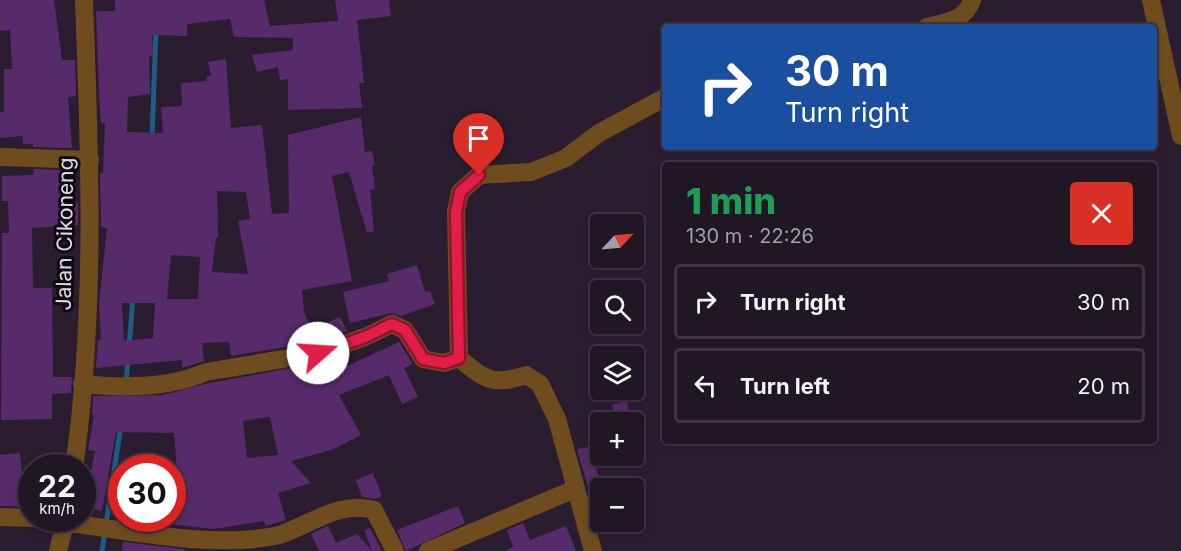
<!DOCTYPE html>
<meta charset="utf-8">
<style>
:root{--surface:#201624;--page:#281f2c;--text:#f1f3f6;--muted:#a29fa6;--line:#3d3541}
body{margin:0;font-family:Inter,sans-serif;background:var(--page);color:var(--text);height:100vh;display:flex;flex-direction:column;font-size:22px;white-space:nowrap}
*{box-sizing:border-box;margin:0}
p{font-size:20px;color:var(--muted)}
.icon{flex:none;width:33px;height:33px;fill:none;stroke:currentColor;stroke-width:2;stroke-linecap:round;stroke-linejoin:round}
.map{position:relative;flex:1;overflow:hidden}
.details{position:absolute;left:662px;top:162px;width:495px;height:282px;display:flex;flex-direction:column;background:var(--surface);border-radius:6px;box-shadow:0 3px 9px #0003,0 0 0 2px var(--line)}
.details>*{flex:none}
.banner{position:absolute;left:662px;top:24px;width:495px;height:126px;border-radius:6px;box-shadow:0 3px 9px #0003,0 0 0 2px var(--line);background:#1a4fa0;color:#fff;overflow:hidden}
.needle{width:39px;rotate:64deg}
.fabs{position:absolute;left:590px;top:214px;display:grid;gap:12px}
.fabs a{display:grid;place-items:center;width:54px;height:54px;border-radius:6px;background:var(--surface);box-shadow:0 3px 9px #0003,0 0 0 2px var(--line);font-size:30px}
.speed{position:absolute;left:18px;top:454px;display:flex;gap:12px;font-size:30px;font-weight:700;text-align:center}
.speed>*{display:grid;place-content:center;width:78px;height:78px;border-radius:50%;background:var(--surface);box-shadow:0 3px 9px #0003,0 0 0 2px var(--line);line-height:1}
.speed small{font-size:15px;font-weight:400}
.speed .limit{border:9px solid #d22;background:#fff;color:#111}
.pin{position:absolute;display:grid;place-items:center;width:51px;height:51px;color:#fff;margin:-62px -26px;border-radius:50% 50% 50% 0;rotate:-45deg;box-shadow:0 0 6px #0007}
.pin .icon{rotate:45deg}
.me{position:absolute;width:66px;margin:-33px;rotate:71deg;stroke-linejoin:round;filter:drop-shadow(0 0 4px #0008)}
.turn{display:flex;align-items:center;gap:21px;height:126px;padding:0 24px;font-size:27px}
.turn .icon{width:78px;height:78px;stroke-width:2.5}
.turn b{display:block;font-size:42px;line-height:51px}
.round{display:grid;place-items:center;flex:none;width:63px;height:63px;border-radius:6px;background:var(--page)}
.headline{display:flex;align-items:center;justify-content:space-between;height:102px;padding:0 24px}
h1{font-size:36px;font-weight:800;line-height:45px;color:#1e9e55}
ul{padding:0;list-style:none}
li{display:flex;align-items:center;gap:18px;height:75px;margin:0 12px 9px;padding:0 12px;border:3px solid var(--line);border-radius:6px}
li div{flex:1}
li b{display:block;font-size:22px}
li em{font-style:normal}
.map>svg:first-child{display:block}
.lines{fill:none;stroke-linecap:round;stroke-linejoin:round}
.stream{stroke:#1d5d84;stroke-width:5}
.building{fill:#572b6a;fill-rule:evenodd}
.minor{stroke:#6f4c1e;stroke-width:18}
.route-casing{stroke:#92132f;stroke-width:15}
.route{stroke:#e11d48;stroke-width:10}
.labels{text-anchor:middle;stroke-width:6;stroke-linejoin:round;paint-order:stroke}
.street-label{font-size:21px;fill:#e2d9e6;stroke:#0f0a12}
</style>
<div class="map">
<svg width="1181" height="551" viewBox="0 0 1181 551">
<rect width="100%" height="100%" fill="#2a1d30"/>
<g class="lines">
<!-- stream -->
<path class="stream" d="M152,139L156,28
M129,347L133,297
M126,383L128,359
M102,551L121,425"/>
</g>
<!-- building -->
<path class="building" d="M0,0H54L62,60H75L76,96L68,97L72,148L33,147V144H23V136L0,138V112H4V69H12L10,30L0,31Z
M115,0H264L270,26L338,21L335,0H389L391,16L357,20L364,83H359L362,108L288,110V79L280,80L278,67L257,72L252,55L293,50V38L234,37L230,19L187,24V36L152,35L153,55L149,56L150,94L128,97L127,132L163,133L161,107L182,106L181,83L207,81L206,77L211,76L208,62L226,59L231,128L262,125L272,214L289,213L288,135L361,117L365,152L372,151L375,165L372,166L375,189L370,190L374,231L367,233L349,172L332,176L352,281L302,290L304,312L312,329L340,317L347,331L315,342L231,356L229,342L202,343L204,361L182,368V360L96,368L98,340H101L99,304L107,228L101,227L100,173H103L105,123H101L99,95L96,11H115ZM217,191L246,192L250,219L238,221L248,274L212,272L216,238L218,237ZM171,255L200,257L198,299H167ZM122,303H155L153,338L124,341Z
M33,169L65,170V204L78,203V225L32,228L33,288H52L53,377H72L71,393L52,394V419L1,420L2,233H9L8,201H2V176L34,175Z
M417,265L425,292L430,291L435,304L401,316L391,313L350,323L343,292L389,281L387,274Z
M399,342L413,364L404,368L418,397L402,404L389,375L339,395L361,435L334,449L291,461L311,483L278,493L286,520L266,526L264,521L214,529L123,519H172V472L177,471L174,433L116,432L102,511L84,507L95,451L88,450L94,415H92L93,396L163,395L209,383L330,361L334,372ZM270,417L278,455L247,458L243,421Z
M627,400L630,423H616L612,405Z
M600,445V465L595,466L604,489H600L598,522L577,449Z
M20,453L24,492H32V507L0,506V455Z
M373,473L382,496L375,499L362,497L356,480Z
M458,506L465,523L406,551L397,530Z
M523,523L530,540L566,526L576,551H505L513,547L507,530Z
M328,526L336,543L357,534L372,551L364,530L370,528L382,551H319L311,534Z
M123,542L184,549V551H122Z"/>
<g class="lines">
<!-- minor -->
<path class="minor" d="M1151,0L1181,136
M927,27C946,22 965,21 972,0
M0,157L90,160
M82,384C121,388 170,388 206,372L318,353L365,337L392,324L405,330L423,359L444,363L459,358
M74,468C96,314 90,155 84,0
M0,517L32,518
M42,519C110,527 213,551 279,535C310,525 340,500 374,510L395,551
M58,551L66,519
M428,551L575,489
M593,551L557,419L540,384L526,375C492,386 485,380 459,358L456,211L460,192L479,175L531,172L566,158L599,133L664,98"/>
</g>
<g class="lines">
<defs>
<path id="route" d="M318,353L365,337L392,324L405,330L423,359L444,363L459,358L456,212L460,192L479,175"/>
</defs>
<!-- route casing -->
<use href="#route" class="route-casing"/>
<!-- route -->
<use href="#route" class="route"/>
</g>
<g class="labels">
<!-- street labels -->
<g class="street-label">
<text transform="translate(65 234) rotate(-89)" y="7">Jalan Cikoneng</text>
</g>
</g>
</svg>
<div class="fabs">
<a><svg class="needle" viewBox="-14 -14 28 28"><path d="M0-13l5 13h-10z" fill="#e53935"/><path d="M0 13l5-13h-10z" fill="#a29fa6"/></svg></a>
<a><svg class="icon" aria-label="search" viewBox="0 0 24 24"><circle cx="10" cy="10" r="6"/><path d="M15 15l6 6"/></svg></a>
<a><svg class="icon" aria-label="layers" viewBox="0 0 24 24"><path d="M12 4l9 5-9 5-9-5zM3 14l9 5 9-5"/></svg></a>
<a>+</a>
<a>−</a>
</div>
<div class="speed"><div>22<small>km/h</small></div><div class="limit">30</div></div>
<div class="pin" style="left:479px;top:175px;background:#d93025"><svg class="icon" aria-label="arrive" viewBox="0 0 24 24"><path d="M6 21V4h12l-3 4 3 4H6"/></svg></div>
<svg class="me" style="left:318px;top:353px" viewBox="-20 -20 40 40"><circle r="19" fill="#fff"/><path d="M0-13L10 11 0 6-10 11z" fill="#e11d48"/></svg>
<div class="banner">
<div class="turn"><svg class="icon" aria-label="right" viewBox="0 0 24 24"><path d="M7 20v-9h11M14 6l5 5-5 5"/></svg><div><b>30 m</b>Turn right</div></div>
</div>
<section class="details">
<div class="headline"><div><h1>1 min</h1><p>130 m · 22:26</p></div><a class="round" style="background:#d93025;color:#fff"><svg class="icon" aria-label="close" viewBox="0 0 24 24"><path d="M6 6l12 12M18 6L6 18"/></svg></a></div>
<ul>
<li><svg class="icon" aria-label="right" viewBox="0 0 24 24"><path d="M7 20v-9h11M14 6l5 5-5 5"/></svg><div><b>Turn right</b></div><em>30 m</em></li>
<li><svg class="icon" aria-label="left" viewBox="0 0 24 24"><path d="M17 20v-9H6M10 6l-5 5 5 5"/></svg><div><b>Turn left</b></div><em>20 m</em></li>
</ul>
</section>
</div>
